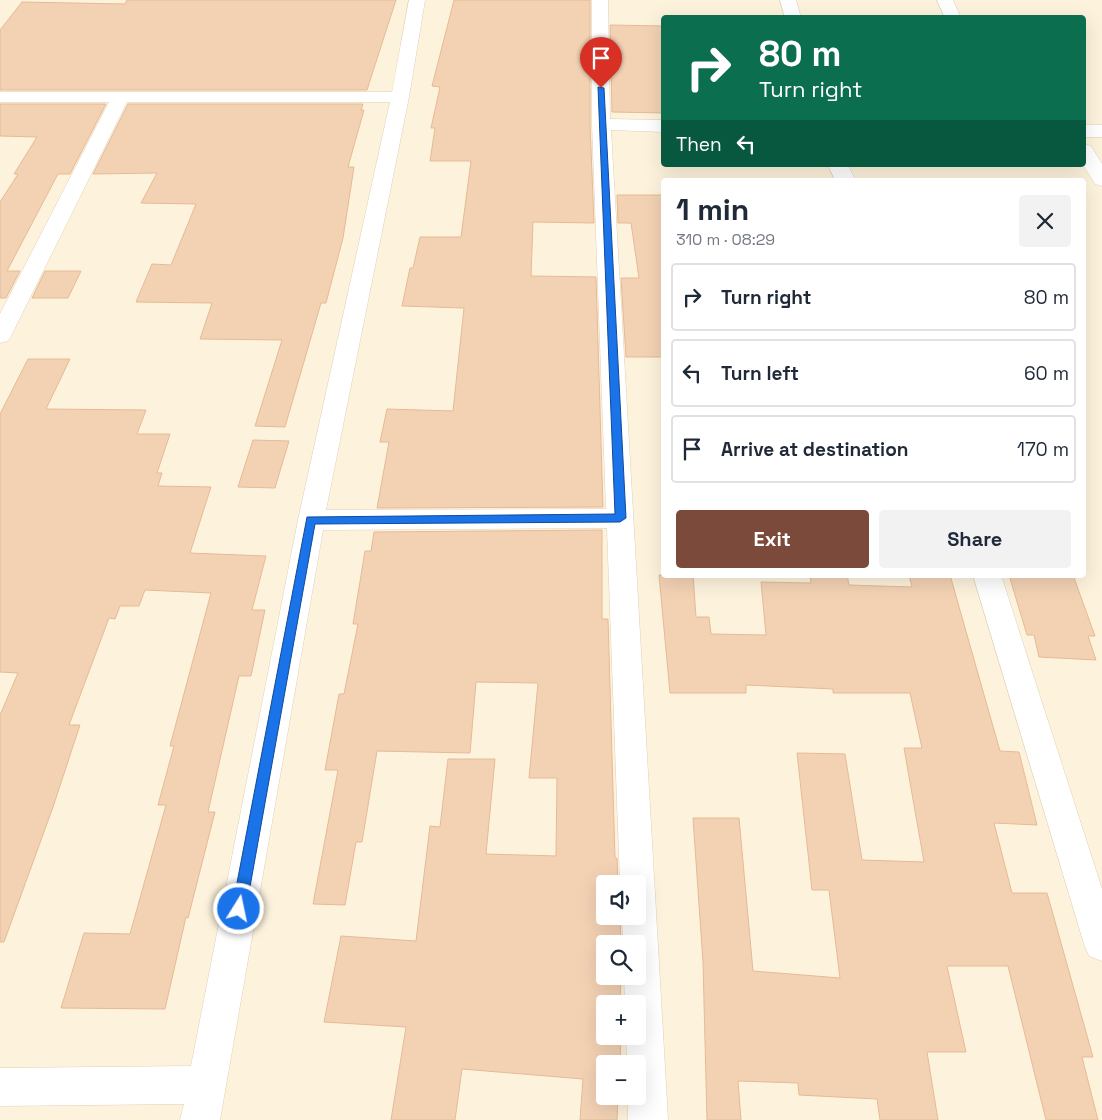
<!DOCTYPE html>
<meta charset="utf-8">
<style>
:root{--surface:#fff;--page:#f2f2f3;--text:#1f2937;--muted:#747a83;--line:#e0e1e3;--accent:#7b4a3a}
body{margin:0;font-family:"Space Grotesk",sans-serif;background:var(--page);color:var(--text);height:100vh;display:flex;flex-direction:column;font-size:19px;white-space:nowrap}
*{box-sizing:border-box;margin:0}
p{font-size:16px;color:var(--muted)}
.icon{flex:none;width:28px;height:28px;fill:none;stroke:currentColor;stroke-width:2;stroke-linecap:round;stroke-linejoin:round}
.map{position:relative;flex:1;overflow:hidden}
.details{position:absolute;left:661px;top:178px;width:425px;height:400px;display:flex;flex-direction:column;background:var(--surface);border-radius:5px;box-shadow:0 5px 20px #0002}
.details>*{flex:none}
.banner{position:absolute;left:661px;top:15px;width:425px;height:152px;border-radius:5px;box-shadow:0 5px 20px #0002;background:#0b6e4f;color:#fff;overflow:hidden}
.tools{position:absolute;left:596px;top:875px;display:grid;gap:10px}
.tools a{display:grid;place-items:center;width:50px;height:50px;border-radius:5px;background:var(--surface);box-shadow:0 5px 20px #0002;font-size:25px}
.pin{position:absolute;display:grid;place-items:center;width:42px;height:42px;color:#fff;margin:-51px -21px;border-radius:50% 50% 50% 0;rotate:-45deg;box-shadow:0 0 5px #0007}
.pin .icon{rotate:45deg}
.me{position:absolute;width:55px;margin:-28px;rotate:10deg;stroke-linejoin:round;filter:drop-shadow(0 0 4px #0008)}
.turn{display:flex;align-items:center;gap:18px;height:105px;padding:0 15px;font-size:22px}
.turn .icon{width:65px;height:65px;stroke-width:2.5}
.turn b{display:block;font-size:35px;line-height:42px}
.then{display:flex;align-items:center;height:48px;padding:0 15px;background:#0003;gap:10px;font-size:19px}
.round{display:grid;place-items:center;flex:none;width:52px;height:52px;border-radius:5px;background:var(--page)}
.overview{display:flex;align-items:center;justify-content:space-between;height:85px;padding:0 15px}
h1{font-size:30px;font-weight:700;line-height:38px}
.cta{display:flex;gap:10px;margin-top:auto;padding:10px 15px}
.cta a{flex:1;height:58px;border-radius:5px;background:var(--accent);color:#fff;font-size:20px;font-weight:700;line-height:58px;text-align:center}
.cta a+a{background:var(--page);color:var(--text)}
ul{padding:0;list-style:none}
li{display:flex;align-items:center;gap:15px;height:68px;margin:0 10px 8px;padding:0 5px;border:2px solid var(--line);border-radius:5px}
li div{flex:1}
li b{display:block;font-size:19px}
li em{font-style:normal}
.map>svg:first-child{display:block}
.building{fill:#f3d2b4;stroke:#e6ba94}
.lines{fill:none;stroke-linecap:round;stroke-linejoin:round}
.minor-casing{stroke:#e0cfba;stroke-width:1}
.minor{fill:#fff;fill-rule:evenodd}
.route{fill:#1a73e8;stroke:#114b97}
</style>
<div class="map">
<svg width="1102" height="1120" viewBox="0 0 1102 1120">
<rect width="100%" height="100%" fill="#fdf3dd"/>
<!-- building -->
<path class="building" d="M127,0H396L367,90H0V30L22,2L125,4Z
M454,0H590V124L594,223L533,222L531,276L596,277L603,507L377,508L389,442H380L387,409L453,411L464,308L402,306L410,268H413L420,237H461L471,161H430L435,128H431L440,87L432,86Z
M610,25L664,26V113L612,112Z
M0,104H106L70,174H58L7,271H20L6,298H0V202L18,174H14L37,137L0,136Z
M128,104H363L361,110H364L348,167H354L343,238L326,303H321L285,427L255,426L282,340L200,339L212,303L136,302L152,264L171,265L196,204L141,203L157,173L93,174Z
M617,195H664V357H626L621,278H639L631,223H618Z
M45,271H81L68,298H32Z
M28,359H70L46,409L146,410L137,434H170L157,473H162L158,486L211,487L190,553L266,556L252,610H265L251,676H239L208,812H215L188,918L186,917L165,1009L61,1008L84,933L130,934L166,805H158L174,746H170L211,593L145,590L139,606H120L115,619L109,618L69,725H80L53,807L4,942H0V715L18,673L0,672V414Z
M253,440L289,441L275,488L238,487Z
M602,530V619H608L615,858H617L618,884H605V916H620L621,944H605V976H621L620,1004H605V1036H621L620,1064H605V1096H618L617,1120H580L583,1079L462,1069L455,1120H391L406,1027L324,1022L341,936L416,941L430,826L440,827L448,759H495L486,854L556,856L557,778H529L538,683L476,682L470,753L377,751L362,842H356L345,905L313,904L338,770H325L339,694H344L358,624H353L365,551H371L374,532Z
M659,575H693L696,617H709L711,634L766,635L761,582L811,583L810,575H847L849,585L912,587L909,575H950L1000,751L1019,752L1037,825L994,823L1012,893H1047L1093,1057H1082L1098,1120H1046L1008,966H947L966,1052H927L938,1120H880L877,1099L799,1095L798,1083L738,1081L741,1120H707L703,962L693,818H739L753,971L840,978L829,890H812L797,753L845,754L862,860L924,862L904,748H922L910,693H833V689L746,685V693H670Z
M1009,575H1073L1095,636H1088L1096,660L1039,657L1034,635H1027Z"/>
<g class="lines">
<defs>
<path id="minor" d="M409,0H425L409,97L326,510L606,509L592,124V0H608L610,119L664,120V132L611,130L668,1120H628V1096H638V1064H627L626,1036H638V1004H625L624,976H638V944H623L622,916H638V884H620L607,528L323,530L220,1120H180L184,1104L0,1106V1068L191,1066L298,520L390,102H127L11,336L8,341L0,343V314L109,102H0V92H392Z
M780,0H796L801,18H785Z
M937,0H953L961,18H945Z
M1084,125H1102V137H1084Z
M1084,144L1091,146L1102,164V186L1095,184L1083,165Z
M828,165H848L855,180H835Z
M973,575H1001L1102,889V961L1089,956L1084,944Z"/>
</defs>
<!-- minor casing -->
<use href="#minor" class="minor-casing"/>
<!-- minor -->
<use href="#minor" class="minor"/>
</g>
<!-- route -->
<path class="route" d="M598,87L604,88L626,518L620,522L315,524L246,909L244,914L239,916L234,914L232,909L307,517L615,514Z"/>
</svg>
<div class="tools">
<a><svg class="icon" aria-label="sound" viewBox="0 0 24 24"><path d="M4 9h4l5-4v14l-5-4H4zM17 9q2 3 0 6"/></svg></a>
<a><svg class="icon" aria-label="search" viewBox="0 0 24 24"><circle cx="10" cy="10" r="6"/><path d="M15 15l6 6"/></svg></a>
<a>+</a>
<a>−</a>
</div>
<div class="pin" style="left:601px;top:88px;background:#d93025"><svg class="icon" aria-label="arrive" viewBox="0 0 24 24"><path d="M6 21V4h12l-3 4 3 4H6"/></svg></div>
<svg class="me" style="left:239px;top:909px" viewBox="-20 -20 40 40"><circle r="17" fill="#1a73e8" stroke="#fff" stroke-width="3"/><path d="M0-11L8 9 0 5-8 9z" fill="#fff"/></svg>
<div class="banner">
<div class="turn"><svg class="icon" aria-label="right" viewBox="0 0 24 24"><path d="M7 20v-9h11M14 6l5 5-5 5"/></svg><div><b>80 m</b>Turn right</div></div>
<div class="then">Then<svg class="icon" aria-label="left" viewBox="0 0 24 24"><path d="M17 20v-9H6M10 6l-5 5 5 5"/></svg></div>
</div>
<section class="details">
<div class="overview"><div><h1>1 min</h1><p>310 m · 08:29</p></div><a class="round"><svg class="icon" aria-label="close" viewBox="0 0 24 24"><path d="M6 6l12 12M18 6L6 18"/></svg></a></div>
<ul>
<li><svg class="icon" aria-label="right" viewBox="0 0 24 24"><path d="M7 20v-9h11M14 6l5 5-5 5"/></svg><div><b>Turn right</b></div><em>80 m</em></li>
<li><svg class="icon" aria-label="left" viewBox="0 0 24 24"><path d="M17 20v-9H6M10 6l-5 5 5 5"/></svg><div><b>Turn left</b></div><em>60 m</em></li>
<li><svg class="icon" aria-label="arrive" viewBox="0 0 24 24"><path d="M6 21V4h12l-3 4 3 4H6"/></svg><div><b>Arrive at destination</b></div><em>170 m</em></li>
</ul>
<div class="cta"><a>Exit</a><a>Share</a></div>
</section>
</div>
